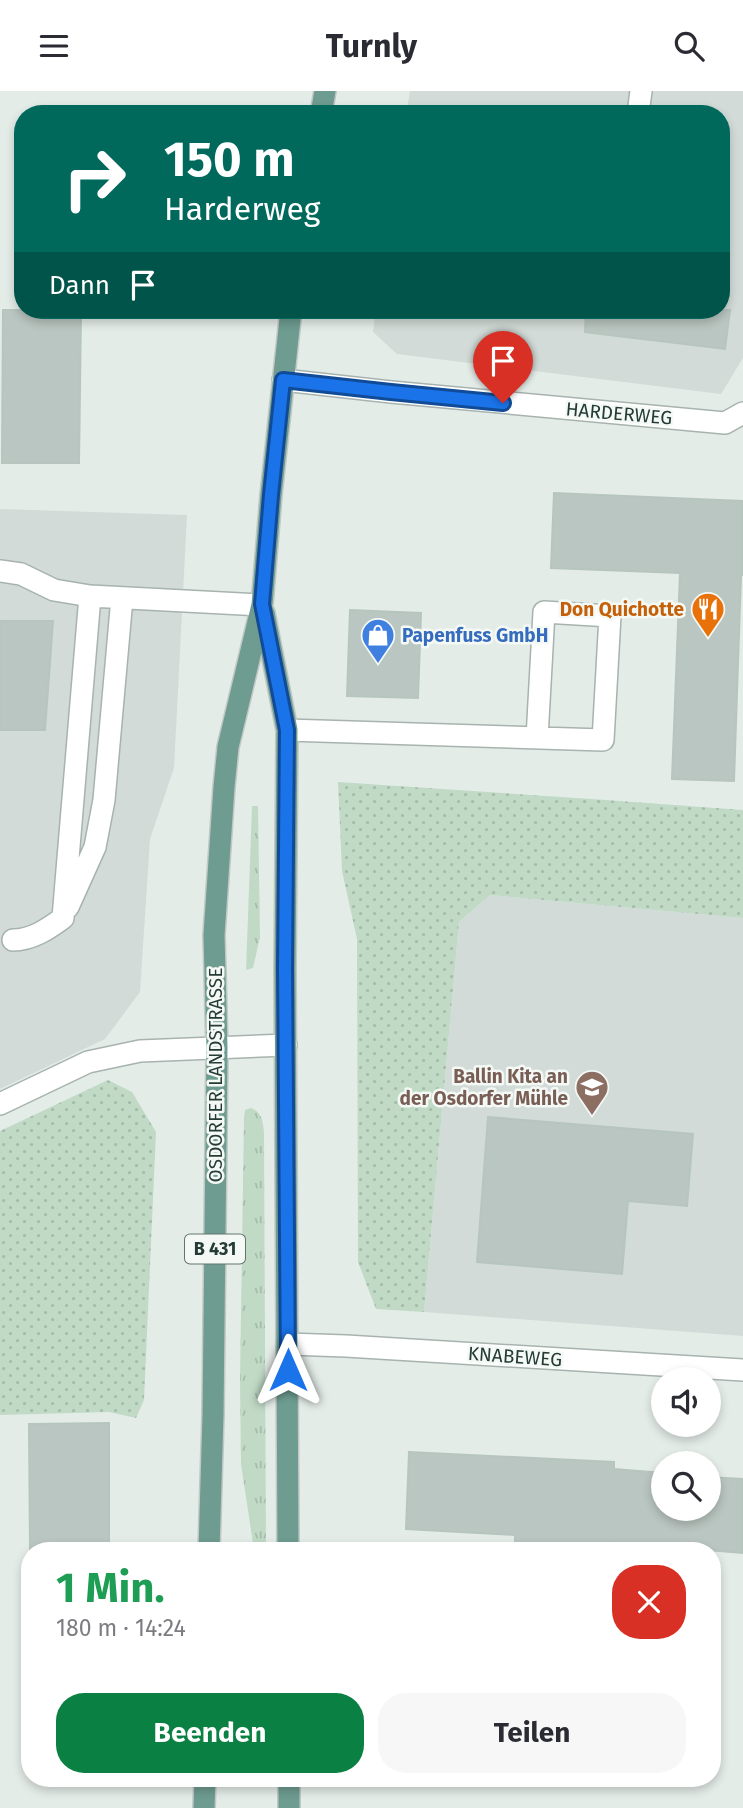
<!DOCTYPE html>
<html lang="de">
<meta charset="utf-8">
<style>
:root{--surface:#fff;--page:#f7f7f7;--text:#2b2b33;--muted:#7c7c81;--accent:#0b8043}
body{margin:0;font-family:"Fira Sans",sans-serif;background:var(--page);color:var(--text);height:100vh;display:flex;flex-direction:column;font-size:26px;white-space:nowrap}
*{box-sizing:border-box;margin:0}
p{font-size:23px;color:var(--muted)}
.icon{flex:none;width:38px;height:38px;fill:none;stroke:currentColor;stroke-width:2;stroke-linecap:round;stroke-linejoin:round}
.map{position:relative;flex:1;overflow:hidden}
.side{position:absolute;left:21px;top:1451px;width:700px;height:245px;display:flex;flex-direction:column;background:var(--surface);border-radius:28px;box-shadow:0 4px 10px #0003}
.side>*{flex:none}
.hud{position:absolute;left:14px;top:14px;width:716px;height:214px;border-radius:28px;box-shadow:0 4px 10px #0003;background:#00695c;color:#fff;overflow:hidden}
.controls{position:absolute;left:651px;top:1276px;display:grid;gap:14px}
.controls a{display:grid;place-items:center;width:70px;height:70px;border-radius:50%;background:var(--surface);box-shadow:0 4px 10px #0003;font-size:35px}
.pin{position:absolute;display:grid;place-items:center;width:60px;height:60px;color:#fff;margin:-72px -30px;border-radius:50% 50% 50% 0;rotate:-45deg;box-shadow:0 0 7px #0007}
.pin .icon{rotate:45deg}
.me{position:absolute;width:77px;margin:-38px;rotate:0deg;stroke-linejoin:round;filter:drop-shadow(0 0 5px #0008)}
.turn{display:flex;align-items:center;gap:24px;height:147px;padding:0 35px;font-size:32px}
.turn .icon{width:91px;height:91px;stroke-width:2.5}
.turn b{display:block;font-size:49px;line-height:60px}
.then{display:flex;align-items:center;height:66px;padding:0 35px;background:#0003;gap:14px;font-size:26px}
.round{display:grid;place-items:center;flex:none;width:74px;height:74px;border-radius:28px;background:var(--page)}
.overview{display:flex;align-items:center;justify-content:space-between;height:119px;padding:0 35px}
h1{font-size:42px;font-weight:700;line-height:52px;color:#1e9e55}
.cta{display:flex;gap:14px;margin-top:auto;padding:14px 35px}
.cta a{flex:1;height:80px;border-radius:28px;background:var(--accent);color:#fff;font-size:28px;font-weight:700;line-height:80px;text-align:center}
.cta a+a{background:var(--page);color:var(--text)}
header{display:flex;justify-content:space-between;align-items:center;height:91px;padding:0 35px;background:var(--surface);font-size:32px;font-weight:700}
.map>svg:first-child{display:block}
.built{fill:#d2dbd7}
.grass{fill:url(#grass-tufts)}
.park{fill:url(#park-dots)}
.building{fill:#bac6c1;stroke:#b7c5bf;stroke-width:2}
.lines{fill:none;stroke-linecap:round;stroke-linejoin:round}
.lane-casing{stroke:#a7b3af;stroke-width:24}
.street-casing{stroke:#a7b3af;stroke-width:24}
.primary-casing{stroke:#c2c8c6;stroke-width:24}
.lane{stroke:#fff;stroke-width:21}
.street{stroke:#fff;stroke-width:21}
.primary{stroke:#6e9c90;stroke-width:21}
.route-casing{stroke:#114b97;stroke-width:18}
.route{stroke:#1a73e8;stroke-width:12}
.labels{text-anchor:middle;stroke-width:5;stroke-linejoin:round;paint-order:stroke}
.shield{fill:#f4f9f6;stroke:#63746f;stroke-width:2}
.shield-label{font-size:18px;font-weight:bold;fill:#253b35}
.street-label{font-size:19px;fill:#253b35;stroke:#f4f9f6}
.food-label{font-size:19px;font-weight:bold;fill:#c56008;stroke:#f4f9f6;text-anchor:end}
.shop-label{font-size:19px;font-weight:bold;fill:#366cbe;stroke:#f4f9f6;text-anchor:start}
.education-label{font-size:19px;font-weight:bold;fill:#785e54;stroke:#f4f9f6;text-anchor:end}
</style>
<header><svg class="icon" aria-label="menu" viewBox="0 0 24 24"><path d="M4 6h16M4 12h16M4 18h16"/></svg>Turnly<svg class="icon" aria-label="search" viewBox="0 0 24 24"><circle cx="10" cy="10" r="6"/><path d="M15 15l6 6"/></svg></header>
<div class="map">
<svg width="743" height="1717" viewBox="0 0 743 1717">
<defs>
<pattern id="grass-tufts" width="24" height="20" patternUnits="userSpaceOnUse" patternTransform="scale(1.75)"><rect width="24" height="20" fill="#c0dac6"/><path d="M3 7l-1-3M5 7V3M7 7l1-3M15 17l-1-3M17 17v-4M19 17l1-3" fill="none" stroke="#a5bcab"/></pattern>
<pattern id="park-dots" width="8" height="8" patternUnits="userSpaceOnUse" patternTransform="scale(1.75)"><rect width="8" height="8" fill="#c0dac6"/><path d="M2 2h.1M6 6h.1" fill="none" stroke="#a5bcab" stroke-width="1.8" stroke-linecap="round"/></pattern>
</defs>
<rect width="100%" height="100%" fill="#e4ece8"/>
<!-- built -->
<path class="built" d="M410,0H743V267L721,303L397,263L373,241L376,219H721V23H406Z
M0,418L187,424L174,677L150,748L140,901L105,948L0,998Z
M490,804L743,827V1245L424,1221L459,831Z"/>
<!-- grass -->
<path class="grass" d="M252,715H258L260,846L253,877L246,879Z
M251,1017C262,1021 263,1031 264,1042L266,1460L254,1459L241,1373L240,1289L244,1026L245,1019Z"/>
<!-- park -->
<path class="park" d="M338,691L606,709L743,719V827L490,804L459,831L424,1221L376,1218L358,1171L357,848L342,780Z
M108,989L132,1001L156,1041L144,1309L136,1327L109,1321L0,1324V1040Z"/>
<!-- building -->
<path class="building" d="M3,219H81L79,372H2Z
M586,219H730L725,258L585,241Z
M554,402L743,410V484H741L734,690L672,688L680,482L551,477Z
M350,519L421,522L418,607L347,605Z
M0,530H53L45,639H0Z
M488,1026L693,1043L687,1115L628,1110L622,1183L477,1171Z
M109,1332V1460H30L29,1333Z
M409,1361L614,1371V1378L663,1382V1418H709V1386L743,1388V1462L610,1451V1460L515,1458V1444L406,1438Z"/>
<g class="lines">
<defs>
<path id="lane" d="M638,23L641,0
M0,480L21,483L54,499L90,505L262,514
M287,639L603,649L610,525L544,521L537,647
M68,816L95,756L104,709L122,507
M13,849C32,849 48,838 63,827L90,505"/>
<path id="street" d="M283,289L391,301L725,332L743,322
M0,1013L88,971L140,960L286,954
M288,1253L346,1255L743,1279"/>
<path id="primary" d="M321,23L325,0
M264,522L287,639L285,877L288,1460
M209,1460L213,1324L217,957L214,844L224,696L228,656L262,514L271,404L291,219
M289,1687V1717
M204,1717L205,1687"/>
</defs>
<!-- lane casing -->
<use href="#lane" class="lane-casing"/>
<!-- street casing -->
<use href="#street" class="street-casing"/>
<!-- primary casing -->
<use href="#primary" class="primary-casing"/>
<!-- lane -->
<use href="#lane" class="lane"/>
<!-- street -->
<use href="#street" class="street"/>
<!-- primary -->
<use href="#primary" class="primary"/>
</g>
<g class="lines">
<defs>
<path id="route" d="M288,1279L285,877L287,639L262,513L271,404L283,289L391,301L503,312"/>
</defs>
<!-- route casing -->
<use href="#route" class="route-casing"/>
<!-- route -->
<use href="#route" class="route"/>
</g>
<!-- icons -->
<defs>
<symbol id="restaurant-pin" viewBox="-11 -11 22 30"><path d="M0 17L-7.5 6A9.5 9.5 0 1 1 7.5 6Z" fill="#e8710a" stroke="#f4f9f6"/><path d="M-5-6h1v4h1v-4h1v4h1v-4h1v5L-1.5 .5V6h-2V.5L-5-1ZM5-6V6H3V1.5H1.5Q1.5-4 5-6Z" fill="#fff"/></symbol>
<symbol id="shop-pin" viewBox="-11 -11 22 30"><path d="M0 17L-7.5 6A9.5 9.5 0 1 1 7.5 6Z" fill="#3f7fe0" stroke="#f4f9f6"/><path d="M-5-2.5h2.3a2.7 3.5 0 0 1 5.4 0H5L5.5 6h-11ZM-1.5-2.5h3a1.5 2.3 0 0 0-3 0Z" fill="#fff"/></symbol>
<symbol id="school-pin" viewBox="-11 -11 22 30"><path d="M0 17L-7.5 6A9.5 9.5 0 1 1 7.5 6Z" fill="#8d6e63" stroke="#f4f9f6"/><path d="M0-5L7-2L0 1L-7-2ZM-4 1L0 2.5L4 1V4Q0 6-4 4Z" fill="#fff"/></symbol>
</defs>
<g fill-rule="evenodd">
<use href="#restaurant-pin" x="689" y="499" width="38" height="52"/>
<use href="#shop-pin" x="359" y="525" width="38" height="52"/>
<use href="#school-pin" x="573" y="977" width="38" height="52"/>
</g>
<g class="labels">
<!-- shield labels -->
<rect class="shield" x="185" y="1143.5" width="60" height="29" rx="5"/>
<g class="shield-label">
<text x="215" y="1164">B 431</text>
</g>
<!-- street labels -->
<g class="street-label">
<text transform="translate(619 322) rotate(5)" y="7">HARDERWEG</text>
<text transform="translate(215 984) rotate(-90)" y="7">OSDORFER LANDSTRASSE</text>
<text transform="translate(515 1265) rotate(4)" y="7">KNABEWEG</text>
</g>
<!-- food labels -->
<g class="food-label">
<text x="684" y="525">Don Quichotte</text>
</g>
<!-- shop labels -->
<g class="shop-label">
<text x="402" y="551">Papenfuss GmbH</text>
</g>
<!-- education labels -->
<g class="education-label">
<text x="568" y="992">Ballin Kita an<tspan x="568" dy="22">der Osdorfer Mühle</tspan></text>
</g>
</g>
</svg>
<div class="controls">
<a><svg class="icon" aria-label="sound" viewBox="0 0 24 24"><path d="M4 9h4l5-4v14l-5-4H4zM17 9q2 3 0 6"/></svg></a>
<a><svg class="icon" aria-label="search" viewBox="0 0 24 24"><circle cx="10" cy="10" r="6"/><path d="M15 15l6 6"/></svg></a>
</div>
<div class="pin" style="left:503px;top:312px;background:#d93025"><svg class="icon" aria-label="arrive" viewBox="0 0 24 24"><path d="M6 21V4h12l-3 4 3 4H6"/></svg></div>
<svg class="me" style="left:288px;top:1279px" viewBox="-20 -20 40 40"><path d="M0-17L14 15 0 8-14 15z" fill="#1a73e8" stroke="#fff" stroke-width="4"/></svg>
<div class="hud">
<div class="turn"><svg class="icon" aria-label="right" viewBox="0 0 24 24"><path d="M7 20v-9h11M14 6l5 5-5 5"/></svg><div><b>150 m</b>Harderweg</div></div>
<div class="then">Dann<svg class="icon" aria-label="arrive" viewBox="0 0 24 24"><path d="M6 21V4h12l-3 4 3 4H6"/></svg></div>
</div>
<section class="side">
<div class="overview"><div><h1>1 Min.</h1><p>180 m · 14:24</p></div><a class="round" style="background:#d93025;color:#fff"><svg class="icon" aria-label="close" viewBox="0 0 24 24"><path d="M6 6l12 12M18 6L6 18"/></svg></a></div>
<div class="cta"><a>Beenden</a><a>Teilen</a></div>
</section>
</div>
